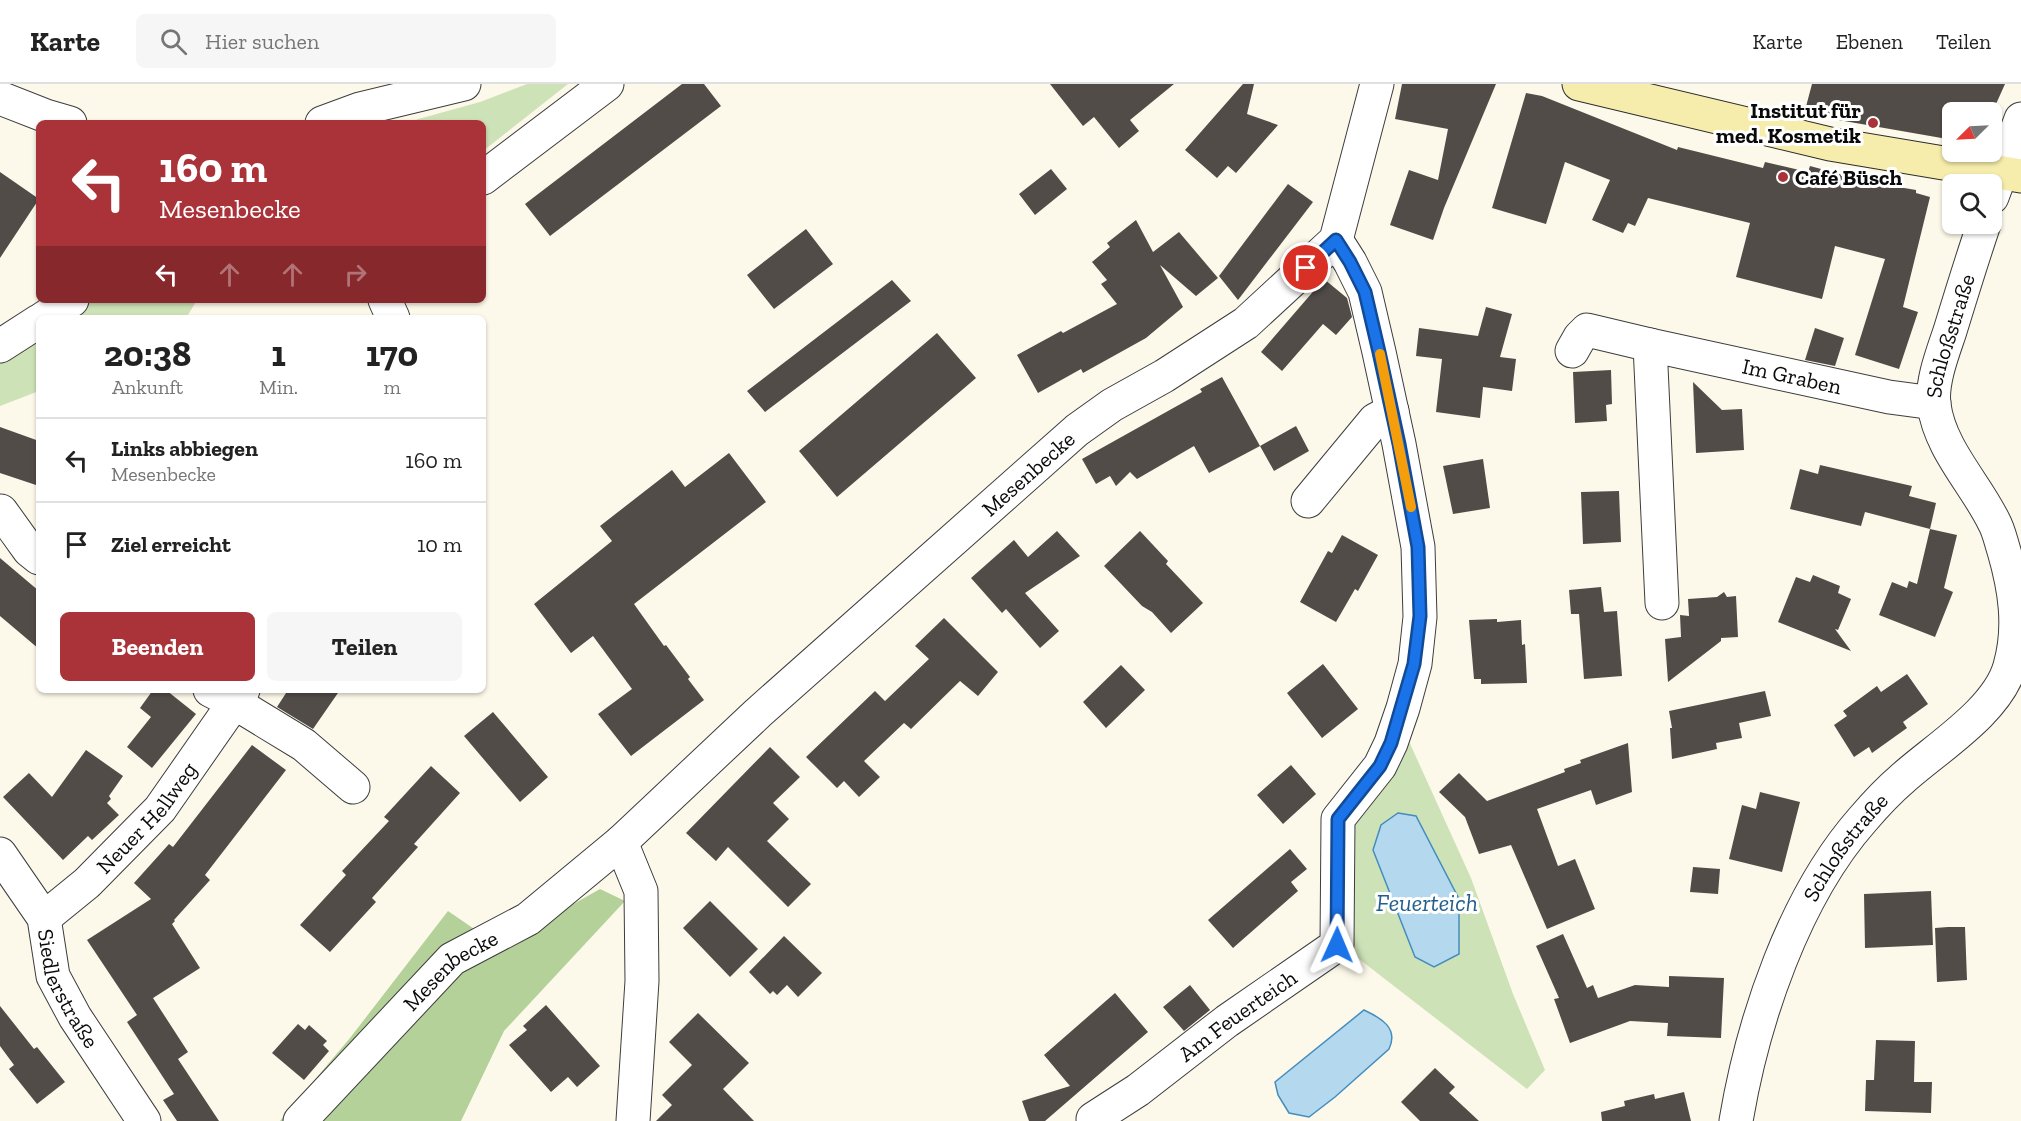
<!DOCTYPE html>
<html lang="de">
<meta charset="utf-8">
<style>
:root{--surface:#fff;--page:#f6f6f6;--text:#222;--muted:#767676;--line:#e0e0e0;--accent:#a93339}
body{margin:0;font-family:"Zilla Slab",serif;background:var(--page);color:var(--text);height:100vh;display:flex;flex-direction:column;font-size:22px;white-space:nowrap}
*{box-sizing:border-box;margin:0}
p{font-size:20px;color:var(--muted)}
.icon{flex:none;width:33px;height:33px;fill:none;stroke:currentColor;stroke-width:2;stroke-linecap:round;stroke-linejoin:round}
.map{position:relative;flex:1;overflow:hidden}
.panel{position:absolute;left:36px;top:231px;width:450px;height:378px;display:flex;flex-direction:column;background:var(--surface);border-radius:9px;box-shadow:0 2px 4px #0004}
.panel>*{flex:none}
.guide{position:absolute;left:36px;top:36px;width:450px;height:183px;border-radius:9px;box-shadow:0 2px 4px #0004;background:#a93339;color:#fff;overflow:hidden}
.needle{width:39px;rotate:246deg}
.buttons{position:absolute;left:1942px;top:18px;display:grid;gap:12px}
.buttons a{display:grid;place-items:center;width:60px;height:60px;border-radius:9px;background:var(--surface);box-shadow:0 2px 4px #0004;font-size:30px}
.pin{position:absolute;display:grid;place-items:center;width:51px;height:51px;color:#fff;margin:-26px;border:3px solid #fff;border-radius:50%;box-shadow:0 2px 6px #0007}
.me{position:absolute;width:66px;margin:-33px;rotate:1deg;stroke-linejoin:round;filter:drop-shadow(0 0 4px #0008)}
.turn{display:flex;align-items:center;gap:21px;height:126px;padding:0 24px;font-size:27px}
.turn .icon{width:78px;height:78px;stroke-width:2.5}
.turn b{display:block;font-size:42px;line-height:51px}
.lanes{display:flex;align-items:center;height:57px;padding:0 24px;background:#0003;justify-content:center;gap:30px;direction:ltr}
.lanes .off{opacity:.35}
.eta{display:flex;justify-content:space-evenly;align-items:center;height:102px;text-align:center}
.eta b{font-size:36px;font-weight:800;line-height:42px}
.button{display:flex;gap:12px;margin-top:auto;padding:12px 24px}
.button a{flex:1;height:69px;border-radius:9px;background:var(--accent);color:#fff;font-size:24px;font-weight:800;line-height:69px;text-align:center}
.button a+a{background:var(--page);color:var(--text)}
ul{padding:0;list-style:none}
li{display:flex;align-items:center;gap:18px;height:84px;padding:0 24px;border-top:2px solid var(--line)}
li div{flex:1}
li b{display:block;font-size:22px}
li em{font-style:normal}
header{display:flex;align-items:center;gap:36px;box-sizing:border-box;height:84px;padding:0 30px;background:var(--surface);border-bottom:2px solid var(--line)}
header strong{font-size:28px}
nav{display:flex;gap:33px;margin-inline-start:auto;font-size:21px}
.search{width:420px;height:54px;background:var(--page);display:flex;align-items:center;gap:15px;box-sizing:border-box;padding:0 21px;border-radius:9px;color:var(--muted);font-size:22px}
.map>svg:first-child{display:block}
.green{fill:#cee2b8}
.forest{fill:#b3d199}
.water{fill:#b4d9ee;stroke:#448dbd;stroke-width:1.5}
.building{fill:#514c48}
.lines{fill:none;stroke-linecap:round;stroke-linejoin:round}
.street-casing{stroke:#3d3d3d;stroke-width:35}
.secondary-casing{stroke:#2c2c2c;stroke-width:35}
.street{stroke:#fff;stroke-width:33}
.secondary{stroke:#f6edac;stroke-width:33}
.route-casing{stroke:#114b97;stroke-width:15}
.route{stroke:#1a73e8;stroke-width:10}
.slow{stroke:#f59e0b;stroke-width:10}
.poi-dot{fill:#a93339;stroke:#fff;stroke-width:2}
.labels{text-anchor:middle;stroke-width:6;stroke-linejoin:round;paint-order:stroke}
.poi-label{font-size:22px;font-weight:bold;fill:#0a0a0a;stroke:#fff;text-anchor:end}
.street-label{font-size:22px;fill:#0a0a0a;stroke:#fff}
.water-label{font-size:24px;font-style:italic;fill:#235f8c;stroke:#fff}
</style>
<header>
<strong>Karte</strong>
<div class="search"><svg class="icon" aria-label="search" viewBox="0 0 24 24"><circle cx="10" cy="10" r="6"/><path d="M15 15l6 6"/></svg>Hier suchen</div>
<nav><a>Karte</a><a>Ebenen</a><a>Teilen</a></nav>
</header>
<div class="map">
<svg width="2021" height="1037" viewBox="0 0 2021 1037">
<rect width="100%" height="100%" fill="#fdf9ea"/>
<!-- green -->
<path class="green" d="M527,0H568L483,67V39H404L480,18Z
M86,216H197L188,231L183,234H59Z
M39,247V307L0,322V273Z
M1407,653L1471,794L1513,910L1545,986L1527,1005L1350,868L1353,739Z"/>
<!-- forest -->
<path class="forest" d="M600,805L625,817L504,947L461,1037H280L350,954L448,827L499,862Z"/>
<!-- water -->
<path class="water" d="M1398,729L1416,732L1459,815V870L1434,883L1415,873L1373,766L1381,741Z
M1364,926C1381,934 1399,944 1389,965L1335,1013L1309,1033L1289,1029L1278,1011L1275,998Z"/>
<!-- building -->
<path class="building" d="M682,0H704L721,22L550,152L525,120Z
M1050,0H1174L1130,36L1139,47L1119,64L1094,33L1083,42Z
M1243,0H1254L1247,30L1278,41L1236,89L1228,82L1217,94L1185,66Z
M1402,0H1496L1444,124L1433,156L1390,141L1409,86L1438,96L1448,45L1395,35Z
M1812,0H2005L1992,29L1953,28V56L1804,30Z
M1526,9L1542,12L1677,66L1678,63L1763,84L1765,78L1808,88L1810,82L1869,98L1916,106V109L1930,113L1903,223L1918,228L1899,285L1855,271L1885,175L1835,162L1822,215L1736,193L1750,139L1648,114L1635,142L1628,139L1623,149L1592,136L1610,96L1565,78L1546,140L1492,124Z
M1051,85L1067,105L1035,131L1019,110Z
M0,88L39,115L0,174Z
M1288,100L1313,118L1238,216L1219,192Z
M1136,136L1153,168L1179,148L1218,194L1196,212L1160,181L1183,223L1146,254L1083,289L1081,285L1038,309L1017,271L1061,247L1063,249L1117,220L1101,200L1107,196L1092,178L1110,163L1107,159Z
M806,145L833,180L774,225L747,191Z
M1324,195L1347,214L1352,233L1336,251L1323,240L1282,287L1261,268Z
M892,196L911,217L765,328L747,307Z
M1486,223L1512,230L1500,273L1516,275L1512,307L1483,303L1480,334L1436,328L1442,275L1416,272L1419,244L1478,252Z
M1815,244L1844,254L1835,282L1805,276Z
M937,249L976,294L837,413L799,367Z
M1611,286L1612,320L1606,321L1607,337L1575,339L1573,288Z
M1222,293L1260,362L1296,342L1309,367L1274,387L1260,362L1209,389L1194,362L1137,395L1130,388L1116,402L1110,392L1096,400L1082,375L1202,308L1200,305Z
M1693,298L1722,326L1742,325L1744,366L1696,369Z
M0,343L39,357V402L0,389Z
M729,369L766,418L634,520L664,562L666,561L690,593L688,595L704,616L631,672L598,630L632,605L593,552L571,569L534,520L612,457L600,442L672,386L685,403Z
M1483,375L1490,424L1453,430L1443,382Z
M1820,381L1912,402L1909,412L1936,419L1930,445L1957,451L1944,504L1953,508L1935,553L1879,531L1892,498L1907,504L1909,497L1917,500L1930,445L1865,428L1861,442L1790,425L1800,385L1818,390Z
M1619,407L1621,458L1583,460L1581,408Z
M1057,447L1080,472L1025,509L1059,547L1040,564L1006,525L1002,529L971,494L1014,456L1028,473Z
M1140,447L1168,477L1166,480L1203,519L1171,549L1152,528L1142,522L1104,482Z
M1342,451L1378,471L1358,507L1355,505L1336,538L1300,518L1328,467L1332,469Z
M0,474L39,507V565L0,532Z
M1813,491L1840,502L1838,509L1851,515L1838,546L1835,545L1851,567L1778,538L1796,493L1810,498Z
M1601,503L1604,528L1617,527L1622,592L1584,595L1579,530H1571L1569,506Z
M1724,508L1727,513L1736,512L1738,553L1721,554V557L1668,598L1665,555L1681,553L1680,531L1689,532L1688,515L1717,513Z
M944,534L998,588L978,612L960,597L911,645L904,639L864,677L880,693L859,713L844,697L837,704L806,673L875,607L885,617L929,575L915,562Z
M1497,535V538L1521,536L1522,561L1525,560L1527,599L1481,600V595H1474L1469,536Z
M1323,580L1358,625L1322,654L1287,609Z
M1121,581L1145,606L1106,644L1083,618Z
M1907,590L1928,620L1903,638L1907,644L1872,669L1869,663L1854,673L1834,641L1847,632L1843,627L1877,602L1881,608Z
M153,606H166L196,630L152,684L127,663L151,633L140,624Z
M288,606H340L313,645L277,623Z
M1765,607L1771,632L1739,639L1742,654L1716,659L1717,665L1672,675L1670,644H1672L1669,627Z
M493,628L548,693L520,718L464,652Z
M1628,659L1632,708L1596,721L1591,706L1537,725L1558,782L1575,775L1595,825L1547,845L1511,761L1479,770L1465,733L1439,708L1459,689L1487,717L1565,688L1564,685L1581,679L1580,676Z
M252,661L286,686L205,791L210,796L174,836L175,837L172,840L200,884L153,914L188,968L178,975L219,1037H177L163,1016L174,1010L127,938L137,931L87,856L151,815L134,799L169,760L173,763Z
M770,663L800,693L773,719L789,735L767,757L811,800L788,823L728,763L716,777L686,749Z
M86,666L123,692L109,712L111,715L107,719L119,731L92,756L88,752L63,776L3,713L29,689L52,713Z
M1291,681L1316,710L1283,740L1257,711Z
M431,682L460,709L414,760L418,763L372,814L376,818L330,868L300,841L346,791L342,787L389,737L384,733Z
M1760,708L1800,718L1782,788L1729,775L1742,721L1756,725Z
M1290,765L1307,785L1291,798L1298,807L1233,864L1208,836Z
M1693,783L1720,785L1718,810L1690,808Z
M1931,807L1933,861L1865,864L1864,810Z
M710,817L758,865L730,893L683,844Z
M1948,843H1965L1967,896L1937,898L1935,844Z
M1563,850L1587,904L1593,901L1598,914L1635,901L1669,903V892L1724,894L1721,954L1667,952L1668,939L1630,937L1570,959L1554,915L1559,914L1536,862Z
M784,852L822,889L798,913L787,901L777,911L773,907L770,910L749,888Z
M1190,901L1210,926L1184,947L1163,923Z
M1115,909L1148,948L1045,1037H1029L1022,1017L1070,1002L1044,971Z
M546,921L600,982L577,1003L568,993L551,1008L509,961L527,946L523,942Z
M0,922L34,965L37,963L65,998L37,1020L9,985L14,981L0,962Z
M698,929L749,979L723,1005L754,1037H656L672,1021L662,1011L692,981L669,958Z
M298,940L305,946L309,941L327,957L323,961L329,967L304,996L272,969Z
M1876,956L1915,957L1914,998H1932L1931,1029L1865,1027L1866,996H1874Z
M1435,984L1455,1003L1449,1009L1479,1037H1420L1401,1018Z
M1684,1008L1691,1037H1602L1601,1028L1625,1022L1624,1017L1654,1010L1655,1015Z"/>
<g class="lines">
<defs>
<g id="street">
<path d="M0,14L46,32L70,39"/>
<path d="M322,39L360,25L464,0"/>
<path d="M483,94L607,0"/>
<path d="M1992,113L2021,35"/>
<path d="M385,216L393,234"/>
<path d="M44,234L72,216"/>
<path d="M1650,261L1662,519"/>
<path d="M0,262L39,237"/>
<path id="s1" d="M1572,267L1580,253L1587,246L1650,261L1889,313L1934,319"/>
<path d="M1308,417L1375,336L1392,327"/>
<path d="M1,427L29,466L39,474"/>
<path d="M210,606L235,619L304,661L353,703"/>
<path d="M621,758L641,807L642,897L633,1037"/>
<path id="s2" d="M0,770L44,834L53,892L75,933L144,1037"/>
<path id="s3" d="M44,834L87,799L160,725L243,606"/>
<path id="s4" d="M1093,1035L1138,1006L1227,937L1337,861L1338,735L1380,682L1391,659L1403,624L1415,580L1420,533L1418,463L1399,360L1379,268L1365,208L1350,178L1336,156"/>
<path id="s5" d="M300,1037L452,875L528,835L621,758L758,629L1077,346L1112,321L1164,292L1246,239L1336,156L1377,0"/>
<path id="s6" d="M1736,1037C1753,936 1794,813 1863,735C1875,721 1888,707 1902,695C1935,665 1998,627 2010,582C2021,543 2015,505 2004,467C2001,458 1999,447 1994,438C1975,399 1940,365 1934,321C1931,298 1943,268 1950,247C1961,211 1972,175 1984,140"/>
</g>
<path id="secondary" d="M1579,0L1830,60L2021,92"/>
</defs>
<!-- street casing -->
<use href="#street" class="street-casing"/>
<!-- secondary casing -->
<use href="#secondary" class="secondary-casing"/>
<!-- street -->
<use href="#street" class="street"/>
<!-- secondary -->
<use href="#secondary" class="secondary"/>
</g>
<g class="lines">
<defs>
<path id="route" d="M1306,184L1336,156L1350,178L1365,208L1379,268L1399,360L1418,463L1420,532L1414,580L1391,659L1380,682L1338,735L1337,861"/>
</defs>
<!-- route casing -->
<use href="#route" class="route-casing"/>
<!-- route -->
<use href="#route" class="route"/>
<!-- slow -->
<path class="slow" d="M1380,270L1411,423"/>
</g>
<!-- markers -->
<g class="poi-dot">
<circle cx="1873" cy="39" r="6"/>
<circle cx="1783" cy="93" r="6"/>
</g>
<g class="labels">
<!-- poi labels -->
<g class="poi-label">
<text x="1861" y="34">Institut für<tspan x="1861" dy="25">med. Kosmetik</tspan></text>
<text x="1795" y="101" text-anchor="start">Café Büsch</text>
</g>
<!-- street labels -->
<g class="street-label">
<text dy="8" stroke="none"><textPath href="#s6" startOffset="897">Schloßstraße</textPath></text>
<text dy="8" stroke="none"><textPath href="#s1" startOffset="236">Im Graben</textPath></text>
<text dy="8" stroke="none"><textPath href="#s5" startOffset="978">Mesenbecke</textPath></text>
<text dy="8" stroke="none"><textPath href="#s3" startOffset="144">Neuer Hellweg</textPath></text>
<text dy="8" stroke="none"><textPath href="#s6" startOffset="298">Schloßstraße</textPath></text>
<text dy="8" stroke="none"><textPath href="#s5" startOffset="214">Mesenbecke</textPath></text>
<text dy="8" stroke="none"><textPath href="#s2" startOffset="153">Siedlerstraße</textPath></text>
<text dy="8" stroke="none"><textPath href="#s4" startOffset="178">Am Feuerteich</textPath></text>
</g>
<!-- water labels -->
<g class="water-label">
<text x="1427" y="827">Feuerteich</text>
</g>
</g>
</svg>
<div class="buttons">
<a><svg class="needle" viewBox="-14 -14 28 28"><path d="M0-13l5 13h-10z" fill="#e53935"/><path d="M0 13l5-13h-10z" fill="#767676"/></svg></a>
<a><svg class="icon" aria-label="search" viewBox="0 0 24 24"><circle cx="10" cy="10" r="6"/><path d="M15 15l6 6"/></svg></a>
</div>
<div class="pin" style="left:1306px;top:184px;background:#d93025"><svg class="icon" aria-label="arrive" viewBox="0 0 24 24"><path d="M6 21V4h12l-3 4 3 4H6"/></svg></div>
<svg class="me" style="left:1337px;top:861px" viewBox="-20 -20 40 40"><path d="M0-17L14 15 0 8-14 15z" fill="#1a73e8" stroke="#fff" stroke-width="4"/></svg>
<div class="guide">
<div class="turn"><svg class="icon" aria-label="left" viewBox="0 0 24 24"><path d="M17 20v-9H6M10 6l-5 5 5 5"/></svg><div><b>160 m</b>Mesenbecke</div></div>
<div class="lanes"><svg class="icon" aria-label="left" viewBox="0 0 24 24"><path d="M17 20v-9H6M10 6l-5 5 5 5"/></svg><svg class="icon off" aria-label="ahead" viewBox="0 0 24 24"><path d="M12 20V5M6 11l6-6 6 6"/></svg><svg class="icon off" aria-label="ahead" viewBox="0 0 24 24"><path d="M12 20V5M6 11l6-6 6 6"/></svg><svg class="icon off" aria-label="right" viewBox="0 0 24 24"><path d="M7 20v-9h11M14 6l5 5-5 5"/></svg></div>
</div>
<section class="panel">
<div class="eta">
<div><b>20:38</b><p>Ankunft</p></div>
<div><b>1</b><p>Min.</p></div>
<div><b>170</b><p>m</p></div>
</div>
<ul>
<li><svg class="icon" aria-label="left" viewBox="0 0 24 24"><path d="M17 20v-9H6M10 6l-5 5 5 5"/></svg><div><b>Links abbiegen</b><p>Mesenbecke</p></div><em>160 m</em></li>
<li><svg class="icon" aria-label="arrive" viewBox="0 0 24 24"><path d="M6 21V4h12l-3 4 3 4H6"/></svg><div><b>Ziel erreicht</b></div><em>10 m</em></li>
</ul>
<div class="button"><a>Beenden</a><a>Teilen</a></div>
</section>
</div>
